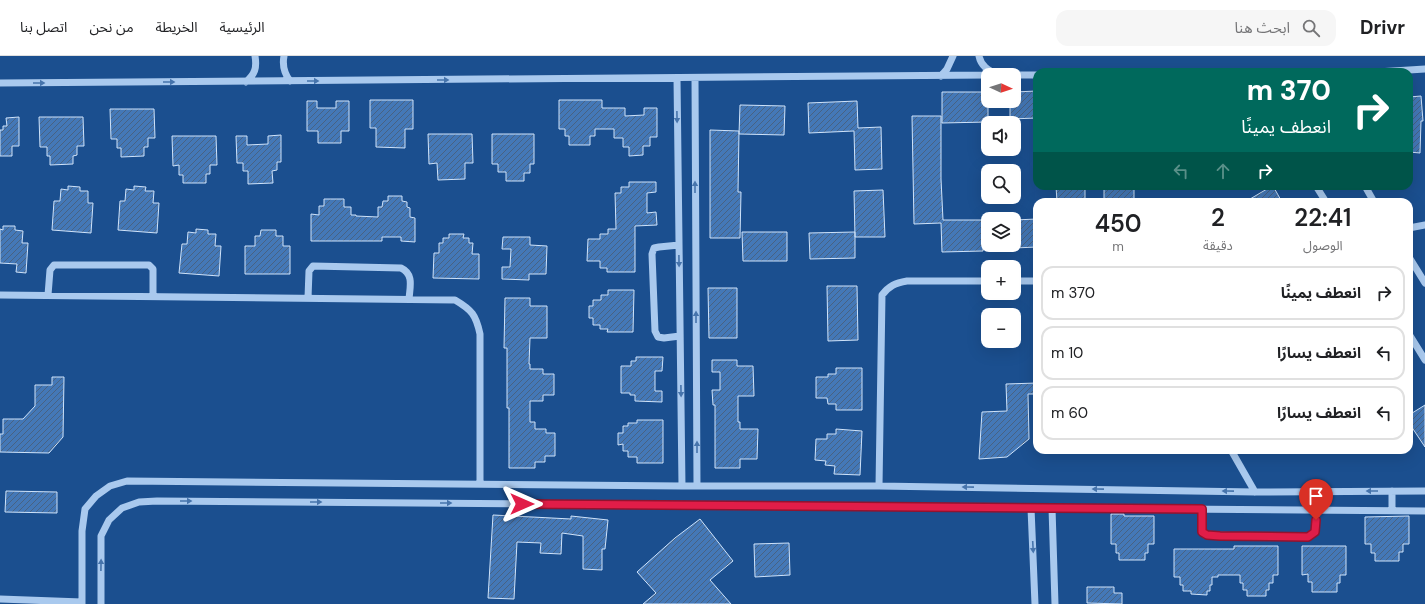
<!DOCTYPE html>
<html lang="ar">
<meta charset="utf-8">
<style>
:root{--surface:#fff;--page:#f6f6f6;--text:#202124;--muted:#757577;--line:#e0e0e0}
body{margin:0;font-family:"DM Sans","Noto Sans Arabic",sans-serif;background:var(--page);color:var(--text);direction:rtl;height:100vh;display:flex;flex-direction:column;font-size:15px;white-space:nowrap}
*{box-sizing:border-box;margin:0}
p{font-size:13px;color:var(--muted)}
.icon{flex:none;width:22px;height:22px;fill:none;stroke:currentColor;stroke-width:2;stroke-linecap:round;stroke-linejoin:round}
.map{position:relative;flex:1;overflow:hidden;direction:ltr}
.sheet{position:absolute;left:1033px;top:142px;width:380px;height:256px;display:flex;flex-direction:column;background:var(--surface);border-radius:12px;box-shadow:0 4px 16px #0002;direction:rtl}
.sheet>*{flex:none}
.hud{position:absolute;left:1033px;top:12px;width:380px;height:122px;border-radius:12px;box-shadow:0 4px 16px #0002;direction:rtl;background:#00695c;color:#fff;overflow:hidden}
.needle{width:26px;rotate:93deg}
.buttons{position:absolute;left:981px;top:12px;display:grid;gap:8px}
.buttons a{display:grid;place-items:center;width:40px;height:40px;border-radius:8px;background:var(--surface);box-shadow:0 4px 16px #0002;font-size:20px}
.pin{position:absolute;display:grid;place-items:center;width:34px;height:34px;color:#fff;margin:-41px -17px;border-radius:50% 50% 50% 0;rotate:-45deg;box-shadow:0 0 4px #0007}
.pin .icon{rotate:45deg}
.me{position:absolute;width:44px;margin:-22px;rotate:90deg;stroke-linejoin:round;filter:drop-shadow(0 0 3px #0008)}
.turn{display:flex;align-items:center;gap:14px;height:84px;padding:0 16px;font-size:18px}
.turn .icon{width:52px;height:52px;stroke-width:2.5}
.turn b{display:block;font-size:28px;line-height:34px}
.lanes{display:flex;align-items:center;height:38px;padding:0 16px;background:#0003;justify-content:center;gap:20px;direction:ltr}
.lanes .off{opacity:.35}
.eta{display:flex;justify-content:space-evenly;align-items:center;height:68px;text-align:center}
.eta b{font-size:24px;font-weight:600;line-height:28px}
ul{padding:0;list-style:none}
li{display:flex;align-items:center;gap:12px;height:54px;margin:0 8px 6px;padding:0 8px;border:2px solid var(--line);border-radius:12px}
li div{flex:1}
li b{display:block;font-size:15px}
li em{font-style:normal}
header{display:flex;align-items:center;gap:24px;box-sizing:border-box;height:56px;padding:0 20px;background:var(--surface);border-bottom:1px solid var(--line)}
header strong{font-size:19px}
nav{display:flex;gap:22px;margin-inline-start:auto;font-size:14px}
.search{width:280px;height:36px;background:var(--page);display:flex;align-items:center;gap:10px;box-sizing:border-box;padding:0 14px;border-radius:12px;color:var(--muted);font-size:15px}
.map>svg:first-child{display:block}
.building{fill:url(#building-hatch);stroke:#cfe3fa}
.lines{fill:none;stroke-linecap:round;stroke-linejoin:round}
.minor{stroke:#a9c9ee;stroke-width:7}
.oneway{fill:#4674ac}
.route-casing{stroke:#92132f;stroke-width:10}
.route{stroke:#e11d48;stroke-width:7}
</style>
<header>
<strong>Drivr</strong>
<div class="search"><svg class="icon" aria-label="search" viewBox="0 0 24 24"><circle cx="10" cy="10" r="6"/><path d="M15 15l6 6"/></svg>ابحث هنا</div>
<nav><a>الرئيسية</a><a>الخريطة</a><a>من نحن</a><a>اتصل بنا</a></nav>
</header>
<div class="map">
<svg width="1425" height="548" viewBox="0 0 1425 548">
<defs>
<pattern id="building-hatch" width="6" height="6" patternUnits="userSpaceOnUse"><rect width="6" height="6" fill="#4478b7"/><path d="M-1 1l2-2M0 6l6-6M5 7l2-2" fill="none" stroke="#486282"/></pattern>
</defs>
<rect width="100%" height="100%" fill="#1b4f8f"/>
<!-- building -->
<path class="building" d="M1037,35V62L1010,63V45H1014V36Z
M942,36H988V66L942,67Z
M1421,40L1423,65H1421L1420,97L1409,96V41Z
M370,44H413V73H405V92L376,91V72H370Z
M559,44H602V52H625V60L644,59V52H657V81H650V90H643V99L629,100V91H623V82H614V73H595V80H590V89H569V80H565V73H559Z
M307,45H317V52H336V45H349V75H341V87H318V75H307Z
M857,45L858,72L881,71L882,113L855,114L854,75L809,77L808,47Z
M740,49L785,50L784,79L739,78Z
M110,53H154L155,82H148V91H144V100L121,101V92H117V83H111Z
M912,60H941V123L943,164H982L983,195L942,196L941,167L914,168Z
M19,61V90H12V100H0V74H3V70H7L6,62Z
M39,61H83L84,90H77V99L73,100V108L50,109V100H47V91H40Z
M710,74L739,75L738,136H741L740,182H710Z
M428,78H472L473,107H465V123L438,124L437,107L429,108Z
M492,78H534V108H530V117H524V125H506V116H498V108H492Z
M281,79V106H277V114L272,115L273,127L248,128V115H243V107H237L236,80H247V89L268,88V80Z
M172,80H216L217,109H210V118H206V127H183V119H179V109L173,110Z
M629,126H656V136L647,137V157L656,156L657,169L635,170V216H607V212H600V205H587L588,183H600V178H608V173H616L615,137H621V131H629Z
M68,130L80,131V135H88V147H93L91,177L52,174L54,145H60L61,133L68,134Z
M134,130L146,131L145,135H154L153,147H159L157,177L118,174L120,145H125L126,133L134,134Z
M1056,130H1085V146H1057Z
M1104,130H1134V146H1104Z
M1273,130L1282,146H1245L1272,130Z
M883,134L885,181H855L854,135Z
M388,140H402V145L407,146V151L410,152V161L415,162V186L401,185V181H382V185H311V158L319,159V150H324V143H344V151H351V159H356V160L378,161V151H382L383,145H388Z
M1037,163V191L1014,192V164Z
M3,170H15V174L23,175L22,187H28L26,217L16,216L17,208L0,207V173L3,174Z
M196,173L208,174V178H216L215,190H221L219,220L179,217L182,188H187L188,176L196,177Z
M261,174H276V180H283V190H290V218H245V190H255V180H260Z
M742,176H787V205H743Z
M855,176V202L810,203L809,177Z
M449,178H464L463,182H469V187H473L472,198H479V223L433,222L434,197H439V187H443V182H449Z
M503,181H530V189L547,190L546,218H529V224L502,223V211H510L511,193H502Z
M827,230H857L858,284L828,285Z
M708,232H737V282H709Z
M608,234H634L633,276H607L608,273H600V269H593V262H589V250H593V244H601V239H608Z
M505,242H530V250H547V282H530L529,308H530V313H543V318H554V339H543V345H530V366H535V373H546V377H555V400H545V406H535V412H509V352H507V292H504Z
M636,301H663L662,315H655V335H662V346L635,345V339H630V337H621V310H631V305H636Z
M712,304H737V310H753L754,340H738V366H740V373H758L757,403H740V412H715V349H713L712,334H720V316H712Z
M836,312H862V354H836V348H828L827,342H816V321H828V318H836Z
M52,321H64L63,381L49,397L0,396V378H3V363H23L35,350V329H52Z
M1037,327V338H1028L1029,383L1007,401L979,403L982,356L1007,355L1006,328Z
M1425,349V391L1409,367V359Z
M637,364H663V407H637V401H628V395H623V388L618,389V377H623V370H628V367H637Z
M836,373L862,375L860,419L834,418L835,410L825,409L826,405L815,404L816,383H827V378H836Z
M6,435L57,436V457L5,456Z
M1111,458H1124V460H1154V488H1148V497H1145V504H1119V497H1116V488H1111Z
M493,459L571,463V460L608,464L605,493H602V514L583,513V480L562,477L561,498L540,497L541,487L517,486L514,543L488,542Z
M1409,460V488H1403V496H1399V505H1375V497H1371V488H1365V461Z
M700,463L733,505L710,524L731,548H643L656,537L637,516L675,482Z
M789,487L790,519L755,521L754,488Z
M1234,490H1278V519H1273V527H1269V534H1266V540H1247V534H1243V527H1240V519H1218V521H1212V529H1210V535H1207V539L1191,538V535H1183V529H1180V521H1174V493H1234Z
M1302,490H1346V519H1340V527H1337V536H1312V526H1308V518L1302,519Z
M1087,531H1114V537H1122V548L1087,547Z"/>
<g class="lines">
<!-- minor -->
<path class="minor" d="M284,0C282,10 284,17 290,25
M979,0C981,10 988,14 997,19
M1377,16L1425,13
M1014,19H1037
M941,20L947,13L953,0
M677,22L682,430
M695,22L697,430
M246,26C255,18 257,12 255,0
M0,27L988,19
M1316,130L1326,146
M1365,130L1374,146
M1409,172L1425,169
M679,189L659,191L654,192L652,198L655,275L658,281L664,282L680,280
M1409,201L1425,227
M1014,225H1037
M0,239L455,244C472,254 476,259 480,278V427
M48,239L50,214L54,209H149L153,213V240
M308,242L309,215L313,210L401,212C414,218 410,231 409,243
M1409,278L1425,304
M1231,394L1255,436
M879,430L882,239C889,230 895,227 907,225H988
M1031,452L1035,548
M1052,452L1055,548
M1202,453C1202,461 1198,473 1205,479L1308,481C1319,476 1316,464 1316,454
M1392,454V435
M0,543L82,546
M82,548V475L85,453L96,440L110,430L127,425L682,430H879L1255,436L1425,435
M101,548V480L109,464L122,452L139,446L157,445L1425,455"/>
</g>
<!-- one-way arrows -->
<defs><path id="oneway-solid" d="M-6-.8H1V-3.2L6.5 0L1 3.2V.8H-6Z"/></defs>
<g class="oneway">
<use href="#oneway-solid" transform="translate(443 24)"/>
<use href="#oneway-solid" transform="translate(313 25)"/>
<use href="#oneway-solid" transform="translate(169 26)"/>
<use href="#oneway-solid" transform="translate(39 27)"/>
<use href="#oneway-solid" transform="translate(677 61) rotate(89)"/>
<use href="#oneway-solid" transform="translate(695 131) rotate(-90)"/>
<use href="#oneway-solid" transform="translate(679 205) rotate(89)"/>
<use href="#oneway-solid" transform="translate(696 261) rotate(-90)"/>
<use href="#oneway-solid" transform="translate(681 335) rotate(89)"/>
<use href="#oneway-solid" transform="translate(697 391) rotate(-90)"/>
<use href="#oneway-solid" transform="translate(968 431) rotate(-179)"/>
<use href="#oneway-solid" transform="translate(1098 433) rotate(-179)"/>
<use href="#oneway-solid" transform="translate(1228 435) rotate(-179)"/>
<use href="#oneway-solid" transform="translate(1372 435) rotate(180)"/>
<use href="#oneway-solid" transform="translate(186 445)"/>
<use href="#oneway-solid" transform="translate(316 446)"/>
<use href="#oneway-solid" transform="translate(446 447)"/>
<use href="#oneway-solid" transform="translate(1033 491) rotate(87)"/>
<use href="#oneway-solid" transform="translate(101 509) rotate(-89)"/>
</g>
<g class="lines">
<defs>
<path id="route" d="M522,448L1202,453V476L1207,479L1220,480L1308,481L1315,476L1316,464"/>
</defs>
<!-- route casing -->
<use href="#route" class="route-casing"/>
<!-- route -->
<use href="#route" class="route"/>
</g>
</svg>
<div class="buttons">
<a><svg class="needle" viewBox="-14 -14 28 28"><path d="M0-13l5 13h-10z" fill="#e53935"/><path d="M0 13l5-13h-10z" fill="#757577"/></svg></a>
<a><svg class="icon" aria-label="sound" viewBox="0 0 24 24"><path d="M4 9h4l5-4v14l-5-4H4zM17 9q2 3 0 6"/></svg></a>
<a><svg class="icon" aria-label="search" viewBox="0 0 24 24"><circle cx="10" cy="10" r="6"/><path d="M15 15l6 6"/></svg></a>
<a><svg class="icon" aria-label="layers" viewBox="0 0 24 24"><path d="M12 4l9 5-9 5-9-5zM3 14l9 5 9-5"/></svg></a>
<a>+</a>
<a>−</a>
</div>
<div class="pin" style="left:1316px;top:464px;background:#d93025"><svg class="icon" aria-label="arrive" viewBox="0 0 24 24"><path d="M6 21V4h12l-3 4 3 4H6"/></svg></div>
<svg class="me" style="left:522px;top:448px" viewBox="-20 -20 40 40"><path d="M0-17L14 15 0 8-14 15z" fill="#e11d48" stroke="#fff" stroke-width="4"/></svg>
<div class="hud">
<div class="turn"><svg class="icon" aria-label="right" viewBox="0 0 24 24"><path d="M7 20v-9h11M14 6l5 5-5 5"/></svg><div><b>370 m</b>انعطف يمينًا</div></div>
<div class="lanes"><svg class="icon off" aria-label="left" viewBox="0 0 24 24"><path d="M17 20v-9H6M10 6l-5 5 5 5"/></svg><svg class="icon off" aria-label="ahead" viewBox="0 0 24 24"><path d="M12 20V5M6 11l6-6 6 6"/></svg><svg class="icon" aria-label="right" viewBox="0 0 24 24"><path d="M7 20v-9h11M14 6l5 5-5 5"/></svg></div>
</div>
<section class="sheet">
<div class="eta">
<div><b>22:41</b><p>الوصول</p></div>
<div><b>2</b><p>دقيقة</p></div>
<div><b>450</b><p>m</p></div>
</div>
<ul>
<li><svg class="icon" aria-label="right" viewBox="0 0 24 24"><path d="M7 20v-9h11M14 6l5 5-5 5"/></svg><div><b>انعطف يمينًا</b></div><em>370 m</em></li>
<li><svg class="icon" aria-label="left" viewBox="0 0 24 24"><path d="M17 20v-9H6M10 6l-5 5 5 5"/></svg><div><b>انعطف يسارًا</b></div><em>10 m</em></li>
<li><svg class="icon" aria-label="left" viewBox="0 0 24 24"><path d="M17 20v-9H6M10 6l-5 5 5 5"/></svg><div><b>انعطف يسارًا</b></div><em>60 m</em></li>
</ul>
</section>
</div>
